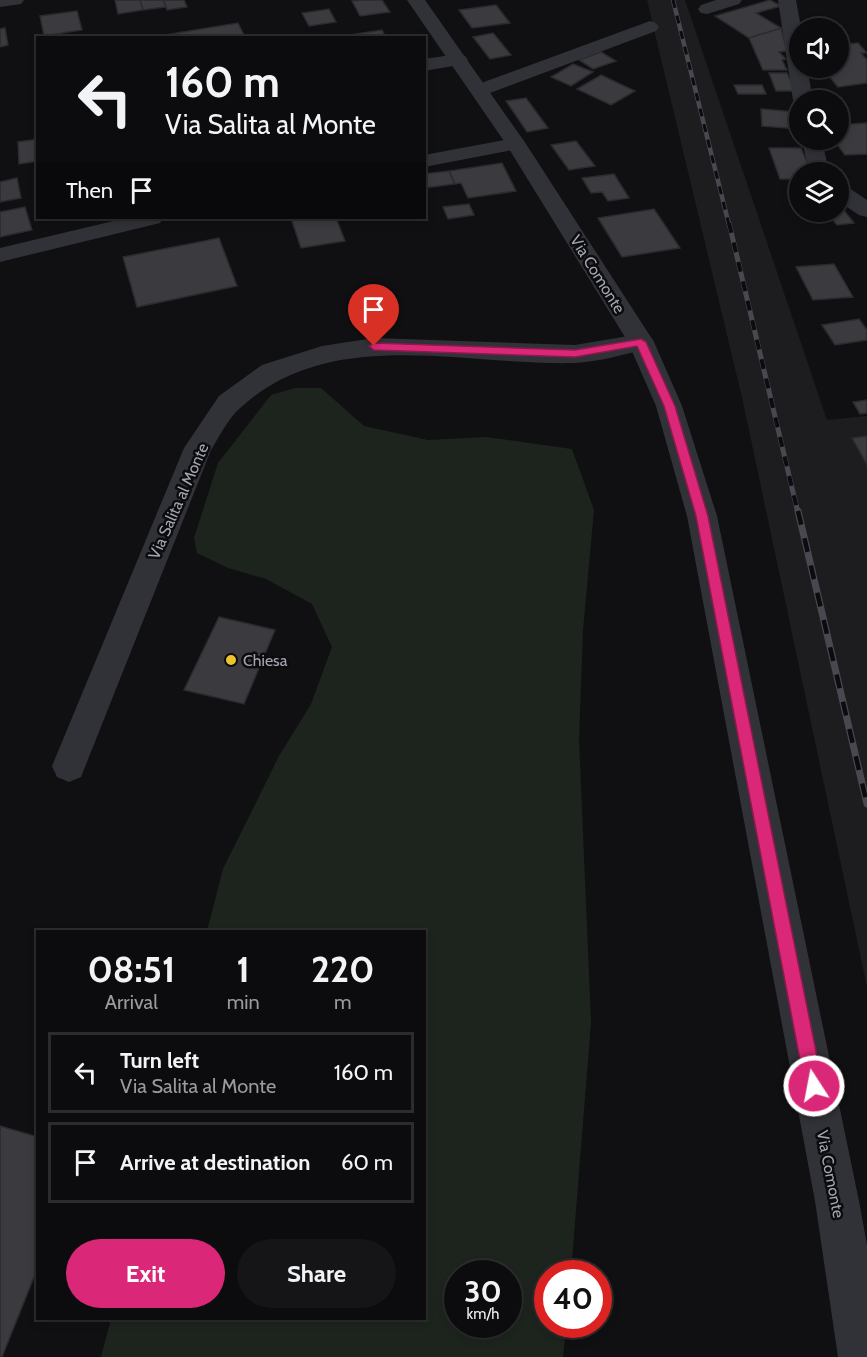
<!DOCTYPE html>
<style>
:root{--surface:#0c0c0e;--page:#151517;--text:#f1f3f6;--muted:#9a9b9e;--line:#2c2c2e;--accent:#db2777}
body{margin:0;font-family:Cabin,sans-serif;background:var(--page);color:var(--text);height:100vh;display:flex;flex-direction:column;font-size:22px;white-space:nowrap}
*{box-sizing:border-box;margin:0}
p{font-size:20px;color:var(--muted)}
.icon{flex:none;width:33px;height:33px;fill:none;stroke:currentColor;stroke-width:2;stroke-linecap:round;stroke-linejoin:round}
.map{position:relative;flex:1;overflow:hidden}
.details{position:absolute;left:36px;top:930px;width:390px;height:390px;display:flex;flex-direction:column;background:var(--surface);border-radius:0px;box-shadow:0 3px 9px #0003,0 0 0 2px var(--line)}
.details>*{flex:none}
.top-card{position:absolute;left:36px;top:36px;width:390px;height:183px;border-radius:0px;box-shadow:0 3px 9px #0003,0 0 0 2px var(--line);background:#0c0c0e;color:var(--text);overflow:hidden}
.buttons{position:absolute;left:789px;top:18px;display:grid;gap:12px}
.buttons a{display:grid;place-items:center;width:60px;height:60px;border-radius:50%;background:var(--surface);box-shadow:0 3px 9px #0003,0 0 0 2px var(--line);font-size:30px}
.speed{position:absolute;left:444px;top:1260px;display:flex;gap:12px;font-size:30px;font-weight:700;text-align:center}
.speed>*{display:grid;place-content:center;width:78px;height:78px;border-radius:50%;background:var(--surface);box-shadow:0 3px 9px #0003,0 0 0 2px var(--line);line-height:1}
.speed small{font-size:15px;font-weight:400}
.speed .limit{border:9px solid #d22;background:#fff;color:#111}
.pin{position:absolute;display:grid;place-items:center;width:51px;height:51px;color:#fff;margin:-62px -26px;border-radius:50% 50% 50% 0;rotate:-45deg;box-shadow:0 0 6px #0007}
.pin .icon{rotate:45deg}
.me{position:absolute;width:66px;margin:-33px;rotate:349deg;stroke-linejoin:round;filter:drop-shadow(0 0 4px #0008)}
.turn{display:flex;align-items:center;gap:21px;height:126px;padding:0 30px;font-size:27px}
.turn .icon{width:78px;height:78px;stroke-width:2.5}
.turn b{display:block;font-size:42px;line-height:51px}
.then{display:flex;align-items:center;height:57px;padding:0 30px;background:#0003;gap:12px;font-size:22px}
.eta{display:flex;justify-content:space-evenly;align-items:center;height:102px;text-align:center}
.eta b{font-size:36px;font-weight:700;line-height:42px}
.primary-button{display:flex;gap:12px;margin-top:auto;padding:12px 30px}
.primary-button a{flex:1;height:69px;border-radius:36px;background:var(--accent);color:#fff;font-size:24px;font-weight:700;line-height:69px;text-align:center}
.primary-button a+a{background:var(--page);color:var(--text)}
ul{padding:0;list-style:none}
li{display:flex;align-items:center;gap:18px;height:81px;margin:0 12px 9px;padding:0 18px;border:3px solid var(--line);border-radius:0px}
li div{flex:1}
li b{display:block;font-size:22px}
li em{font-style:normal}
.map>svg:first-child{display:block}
.built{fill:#1d1c1f}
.green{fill:#1d241e;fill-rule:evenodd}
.building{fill:#3b3a3f;stroke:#2b2a2e;stroke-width:1.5}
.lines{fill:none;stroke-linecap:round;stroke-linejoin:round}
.minor{fill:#313237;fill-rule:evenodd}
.tertiary{fill:#313237;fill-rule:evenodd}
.rail-far2-casing{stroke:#484950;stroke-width:4.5}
.rail-far1-casing{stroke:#484950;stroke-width:5}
.rail-casing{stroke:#484950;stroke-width:7}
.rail-far2{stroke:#0c0b0d;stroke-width:3;stroke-dasharray:8;stroke-linecap:butt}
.rail-far1{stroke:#0c0b0d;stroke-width:4;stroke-dasharray:10;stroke-linecap:butt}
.rail{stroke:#0c0b0d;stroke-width:4.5;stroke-dasharray:14;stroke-linecap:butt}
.route{fill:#db2777;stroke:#8e194d;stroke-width:1.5}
.poi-dot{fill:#eec42c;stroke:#0c0b0d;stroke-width:2}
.labels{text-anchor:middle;stroke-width:5;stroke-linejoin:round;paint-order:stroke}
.street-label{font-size:16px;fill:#a2a5b2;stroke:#0c0b0d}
.poi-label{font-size:16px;fill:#a2a5b2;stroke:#0c0b0d;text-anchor:start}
</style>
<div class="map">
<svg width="867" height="1357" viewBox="0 0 867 1357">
<rect width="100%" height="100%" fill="#101012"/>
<!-- built -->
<path class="built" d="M647,0H685L827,420L867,416V987L743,402Z"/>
<!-- green -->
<path class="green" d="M295,388H321L364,426L428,440L486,437L572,449L594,510L583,630L579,739L591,1022L571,1273L548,1274V1324L566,1325L563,1357H101L111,1319L424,1318V932L207,931L223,869L279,756L311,704L332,647L312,604L266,579L228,568L197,553L194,538L218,463L271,395ZM458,1274H508V1324H458Z"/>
<!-- building -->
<path class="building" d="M115,0H140L143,10L118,14Z
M140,0H163L166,7L143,10Z
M163,0H184L187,7L167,10Z
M362,0H382L390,12L360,16L352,1Z
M770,0L781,6L756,13L781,28L749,38L715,16Z
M496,5L510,23L472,28L459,10Z
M329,9L336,22L309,26L302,13Z
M77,11L82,30L44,36L40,16Z
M238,23L244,35L171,38L170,34Z
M5,28L8,45L0,47V29Z
M781,28L787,51L779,52L786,59L782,60L787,70H763L749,38Z
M382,30L386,38H357L355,34Z
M493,33L511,55L490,59L473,37Z
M858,43L867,53H861L867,60V83L838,87L828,75L836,74L830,68H838V45Z
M601,52L616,61L593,69L579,60Z
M573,64L593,72L571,86L551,77Z
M769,73H787L795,91H776Z
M601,75L635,91L611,105L577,89Z
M734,85H762L766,94H738Z
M526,98L548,128L527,132L506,101Z
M761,109L796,112L798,129L762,126Z
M867,123V154L845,155L834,140H838V125Z
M38,139V161L19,164L18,142Z
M576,141L595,166L569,170L551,145Z
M769,148H801L811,172H800V179H780Z
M502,163L516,191L468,198L461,183L455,184L449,171Z
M449,171L455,184L424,188V174Z
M614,174L629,198L608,201L602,192L591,193L582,178Z
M17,178L21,198L0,202V182Z
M838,203L854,223L837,225L826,212H838Z
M469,204L474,215L448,219L443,207Z
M25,207L32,230L0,237V212Z
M654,209L680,248L622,257L598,218Z
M291,218H336L345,241L301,248Z
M219,238L237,286L137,307L123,257Z
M834,264L853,297L813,300L796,267Z
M859,319L867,330V340L835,345L822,325Z
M867,400V413L860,414L853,402Z
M867,436V465L852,438Z
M219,617L275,630L244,704L184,690Z
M0,1126L38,1137V1267L2,1357H0Z"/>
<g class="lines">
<!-- minor -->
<path class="minor" d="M0,0H24L21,4L0,7Z
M716,0H742L739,4L707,14L701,13L698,9L701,5Z
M778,0H796L801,28L800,68H807L813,100H800V105L793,100Z
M650,21L656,23L659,27L656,31L487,94H473L470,90L473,86Z
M458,54L465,56L468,60L465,64L424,71V59Z
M516,138L523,140L526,144L523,148L424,167V155Z
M802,140H822L829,172H809Z
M838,185L846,186L867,200V217L859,215L838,201Z
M126,218H163L160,223L0,262V248Z
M641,334L650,336L654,342L650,348C626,354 598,362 574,363C463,366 330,324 239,409C228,419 219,437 211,450L81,777L69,782L57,777L52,766L184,448L219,396L262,365L322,346L374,338L575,345Z"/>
<!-- tertiary -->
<path class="tertiary" d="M407,0H425L526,144L654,342L682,406L717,516L859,1201L867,1245V1357H838L815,1201L687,516L656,406L628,342L506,144Z"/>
<defs>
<path id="rail-far2" d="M673,0L729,225"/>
<path id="rail-far1" d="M729,223L798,513"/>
<path id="rail" d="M798,511L867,804"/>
</defs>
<!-- rail-far2 casing -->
<use href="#rail-far2" class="rail-far2-casing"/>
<!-- rail-far1 casing -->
<use href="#rail-far1" class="rail-far1-casing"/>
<!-- rail casing -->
<use href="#rail" class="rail-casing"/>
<!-- rail-far2 -->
<use href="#rail-far2" class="rail-far2"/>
<!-- rail-far1 -->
<use href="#rail-far1" class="rail-far1"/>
<!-- rail -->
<use href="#rail" class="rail"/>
</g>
<!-- route -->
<path class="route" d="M641,339L646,342L675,406L708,516L823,1086L820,1093L814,1095L808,1093L805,1086L696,516L664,406L637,346L575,357L374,350L369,346L374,343L575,350Z"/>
<!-- markers -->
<circle class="poi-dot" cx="231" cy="660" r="6"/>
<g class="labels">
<!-- street labels -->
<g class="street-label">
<text transform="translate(598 274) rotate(58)" y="6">Via Comonte</text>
<text transform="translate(178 501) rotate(-66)" y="6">Via Salita al Monte</text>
<text transform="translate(831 1174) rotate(79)" y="6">Via Comonte</text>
</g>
<!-- poi labels -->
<g class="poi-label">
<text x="243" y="666">Chiesa</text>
</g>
</g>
</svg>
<div class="buttons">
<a><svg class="icon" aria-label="sound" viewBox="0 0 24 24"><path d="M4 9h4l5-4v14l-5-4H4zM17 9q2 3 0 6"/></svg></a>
<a><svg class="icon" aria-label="search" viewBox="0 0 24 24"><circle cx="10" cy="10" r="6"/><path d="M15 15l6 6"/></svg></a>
<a><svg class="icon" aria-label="layers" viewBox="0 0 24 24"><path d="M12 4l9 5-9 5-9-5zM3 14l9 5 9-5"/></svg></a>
</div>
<div class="speed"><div>30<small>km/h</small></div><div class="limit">40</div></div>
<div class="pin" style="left:374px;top:346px;background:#d93025"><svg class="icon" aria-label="arrive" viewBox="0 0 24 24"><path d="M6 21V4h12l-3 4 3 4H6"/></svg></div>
<svg class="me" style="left:814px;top:1086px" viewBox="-20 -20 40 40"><circle r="17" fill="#db2777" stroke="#fff" stroke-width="3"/><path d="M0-11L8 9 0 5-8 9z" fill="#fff"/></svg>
<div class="top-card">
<div class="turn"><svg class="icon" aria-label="left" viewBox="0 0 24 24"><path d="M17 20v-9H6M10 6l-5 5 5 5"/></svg><div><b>160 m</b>Via Salita al Monte</div></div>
<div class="then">Then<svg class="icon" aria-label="arrive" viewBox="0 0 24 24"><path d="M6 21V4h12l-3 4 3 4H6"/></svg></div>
</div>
<section class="details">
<div class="eta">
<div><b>08:51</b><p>Arrival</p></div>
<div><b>1</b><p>min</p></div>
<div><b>220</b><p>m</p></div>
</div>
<ul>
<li><svg class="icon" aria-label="left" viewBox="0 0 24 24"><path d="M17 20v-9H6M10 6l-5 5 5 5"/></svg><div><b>Turn left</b><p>Via Salita al Monte</p></div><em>160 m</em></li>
<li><svg class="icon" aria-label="arrive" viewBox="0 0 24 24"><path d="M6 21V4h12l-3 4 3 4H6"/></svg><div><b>Arrive at destination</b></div><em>60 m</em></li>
</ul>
<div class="primary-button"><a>Exit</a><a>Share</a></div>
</section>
</div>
